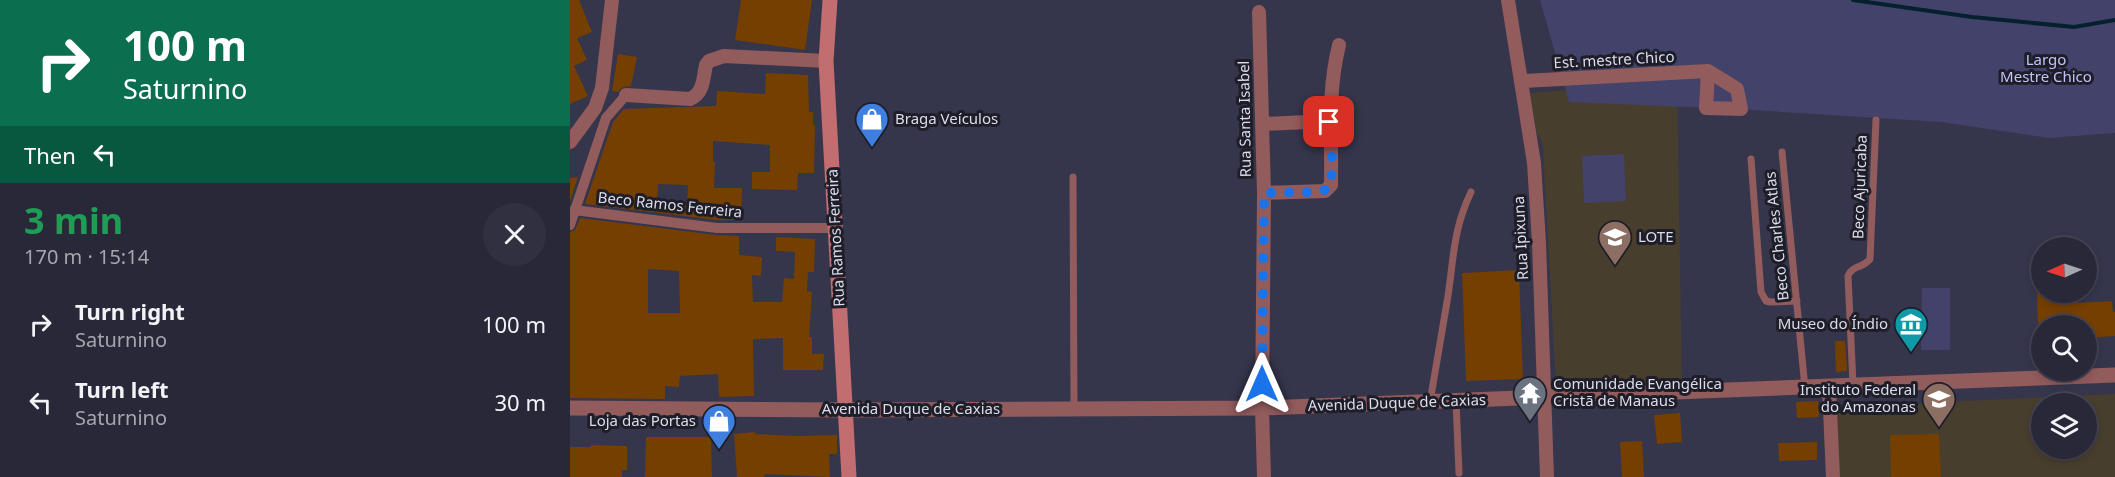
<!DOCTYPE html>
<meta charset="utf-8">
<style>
:root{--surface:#282839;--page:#303041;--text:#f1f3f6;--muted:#a5a6ae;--line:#444453}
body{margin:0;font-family:"Noto Sans",sans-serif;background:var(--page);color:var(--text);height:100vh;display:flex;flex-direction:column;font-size:22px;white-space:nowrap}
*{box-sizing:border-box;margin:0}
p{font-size:20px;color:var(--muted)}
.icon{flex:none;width:33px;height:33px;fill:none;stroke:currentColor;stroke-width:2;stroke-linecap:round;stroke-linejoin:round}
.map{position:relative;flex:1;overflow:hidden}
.panel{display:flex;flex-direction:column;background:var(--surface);width:570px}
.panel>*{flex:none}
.guide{background:#0b6e4f;color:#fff;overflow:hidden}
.needle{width:39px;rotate:267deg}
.fabs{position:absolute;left:1461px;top:237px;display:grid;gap:12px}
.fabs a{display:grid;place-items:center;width:66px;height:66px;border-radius:50%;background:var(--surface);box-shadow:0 3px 9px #0003,0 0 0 2px var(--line);font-size:30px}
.pin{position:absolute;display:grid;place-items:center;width:51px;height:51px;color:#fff;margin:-26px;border-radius:12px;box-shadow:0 3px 9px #0006}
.me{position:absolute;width:66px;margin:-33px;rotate:0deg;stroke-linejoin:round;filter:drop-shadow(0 0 4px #0008)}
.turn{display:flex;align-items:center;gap:21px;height:126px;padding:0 24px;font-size:27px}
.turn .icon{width:78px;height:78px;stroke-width:2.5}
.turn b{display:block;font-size:42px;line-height:51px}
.then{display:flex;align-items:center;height:57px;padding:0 24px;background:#0003;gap:12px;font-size:22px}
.round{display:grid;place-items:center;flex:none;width:63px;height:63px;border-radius:32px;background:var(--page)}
.overview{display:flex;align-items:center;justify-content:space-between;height:102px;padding:0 24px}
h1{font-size:36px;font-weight:700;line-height:45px;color:#1e9e55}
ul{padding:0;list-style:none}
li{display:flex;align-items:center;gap:18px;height:78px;padding:0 24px}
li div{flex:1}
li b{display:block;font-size:22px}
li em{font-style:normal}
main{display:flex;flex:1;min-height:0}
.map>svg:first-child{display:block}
.education{fill:#483e2e;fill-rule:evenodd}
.green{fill:#43426a}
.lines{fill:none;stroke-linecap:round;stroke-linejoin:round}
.stream{stroke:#05212d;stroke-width:4}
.building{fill:#753f00;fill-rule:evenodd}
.service{stroke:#925b5c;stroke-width:7}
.pedestrian{stroke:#925b5c;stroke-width:10}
.minor{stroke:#925b5c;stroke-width:14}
.tertiary{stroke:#925b5c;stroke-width:15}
.secondary{stroke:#c26d70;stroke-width:15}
.route{stroke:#1a73e8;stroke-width:10;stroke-dasharray:0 18}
.labels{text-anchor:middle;stroke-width:6;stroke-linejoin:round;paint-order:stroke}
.street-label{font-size:15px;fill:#dcdceb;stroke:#1e1e29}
.park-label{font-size:15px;fill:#c1c2f9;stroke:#1e1e29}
.poi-label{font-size:15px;fill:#dcdceb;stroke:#1e1e29;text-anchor:start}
</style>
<main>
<section class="panel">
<div class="guide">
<div class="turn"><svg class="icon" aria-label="right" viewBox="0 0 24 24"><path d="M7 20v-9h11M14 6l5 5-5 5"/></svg><div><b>100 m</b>Saturnino</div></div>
<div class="then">Then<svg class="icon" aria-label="left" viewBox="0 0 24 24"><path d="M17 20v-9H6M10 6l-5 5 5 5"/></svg></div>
</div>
<div class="overview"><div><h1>3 min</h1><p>170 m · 15:14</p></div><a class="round"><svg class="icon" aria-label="close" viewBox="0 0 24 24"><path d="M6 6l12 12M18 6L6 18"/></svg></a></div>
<ul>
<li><svg class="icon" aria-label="right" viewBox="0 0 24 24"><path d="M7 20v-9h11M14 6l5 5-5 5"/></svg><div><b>Turn right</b><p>Saturnino</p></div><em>100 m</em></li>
<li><svg class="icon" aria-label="left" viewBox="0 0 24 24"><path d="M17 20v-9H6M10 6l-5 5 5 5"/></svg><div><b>Turn left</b><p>Saturnino</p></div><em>30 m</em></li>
</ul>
</section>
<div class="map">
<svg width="1545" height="477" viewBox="0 0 1545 477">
<rect width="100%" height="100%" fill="#35354c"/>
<!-- education -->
<path class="education" d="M1107,82L1112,382L986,385L973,150L971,139L967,134L960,93Z
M1545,394V477H1269L1266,407ZM1472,404H1516V448H1472Z"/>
<!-- green -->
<path class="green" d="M970,0H1545V133L1479,138L1371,122L1165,109L999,102Z
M1054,154L1056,201L1014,203L1012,156Z
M1352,288H1380V350H1351Z"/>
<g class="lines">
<!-- stream -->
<path class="stream" d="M1283,0L1402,17L1504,27L1545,20"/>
</g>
<!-- building -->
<path class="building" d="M0,0H9L22,32L7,38L17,60L4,66L18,96L0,104Z
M171,0H242L235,50L165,40Z
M48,54L67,57L61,86L53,87L48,92L42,91Z
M196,73L238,75L239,112H243V125H245L244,173H228L227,190L182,189V172H200V145L143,141V162H145L144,188H172L171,220H147L15,204L43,122L54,109L146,106L147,91L195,94ZM88,184L118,185L117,205L87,204Z
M8,177L0,201V178Z
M10,218L146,235L169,236V255L192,257L191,276L182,275L183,302H212L214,278L224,279L225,252L206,251V237L245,239L244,272H238L237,291L242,292L239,337H242V354H254L253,370H213V338L183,339L184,396L149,397L148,374L110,376L109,387L95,386V399L0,398V232L5,230ZM78,269L109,271L110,313H78Z
M949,270L953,379L896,381L892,273Z
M1467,292H1507L1508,303L1542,301L1543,312H1545V336L1516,338V326H1468Z
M1265,341H1275L1277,371L1266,372Z
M1248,401L1249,417L1227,418L1226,402Z
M1110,413L1112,442L1087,444L1084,415Z
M185,432V434L224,436L267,435V454H259L260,477L195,474L194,477H167L164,434Z
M1369,434L1371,477H1321L1320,435Z
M76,437H141L142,477H75Z
M1072,441L1074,477H1052L1050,442Z
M1247,442V460L1209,461L1208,443Z
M21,445L57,446V470H52V477H0V447H21Z"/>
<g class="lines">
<!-- service -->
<path class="service" d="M1212,152L1235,388
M1181,159L1191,292L1196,301L1200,302L1227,301
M503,177L504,409
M1283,384L1278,276C1282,265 1294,268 1300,259L1306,120
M886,401L889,473
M860,402C866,367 872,332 878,296C884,256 883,230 901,192"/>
<!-- pedestrian -->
<path class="pedestrian" d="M4,210L147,228H265
M0,225L36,118L56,95"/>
<!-- minor -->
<path class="minor" d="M938,0L964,163L969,243L977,477
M689,12L694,193L692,408L694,477
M952,81L1138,71L1136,108L1171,109L1167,89L1138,71
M56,95L120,99C134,93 133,78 136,65L139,61L154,56L256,61
M693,124L759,121
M0,142L25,108L32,88L42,0
M694,193L755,191L761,185C762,135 757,94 769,45
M1259,388L1263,477"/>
<!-- tertiary -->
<path class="tertiary" d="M0,408L276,410L692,408L1545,375"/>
<!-- secondary -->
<path class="secondary" d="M260,0L256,61L279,477"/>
</g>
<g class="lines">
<!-- route -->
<path class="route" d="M692,384L694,193L748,192L758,189C766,176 760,138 759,122"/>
</g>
<!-- icons -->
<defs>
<symbol id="shop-pin" viewBox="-11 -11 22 30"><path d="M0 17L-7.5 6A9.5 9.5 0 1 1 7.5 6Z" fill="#3f7fe0" stroke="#1e1e29"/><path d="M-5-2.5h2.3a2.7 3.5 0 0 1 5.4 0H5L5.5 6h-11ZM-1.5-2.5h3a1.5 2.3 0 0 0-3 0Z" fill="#fff"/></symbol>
<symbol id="school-pin" viewBox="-11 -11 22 30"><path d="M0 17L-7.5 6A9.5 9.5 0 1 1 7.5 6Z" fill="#8d6e63" stroke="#1e1e29"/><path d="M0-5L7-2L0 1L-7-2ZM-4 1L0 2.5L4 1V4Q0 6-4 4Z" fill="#fff"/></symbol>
<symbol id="museum-pin" viewBox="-11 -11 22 30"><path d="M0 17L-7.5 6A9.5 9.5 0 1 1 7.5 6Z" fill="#0f9aa8" stroke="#1e1e29"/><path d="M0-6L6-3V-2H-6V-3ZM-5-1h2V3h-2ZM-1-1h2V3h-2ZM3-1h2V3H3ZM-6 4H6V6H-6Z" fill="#fff"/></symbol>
<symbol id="temple-pin" viewBox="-11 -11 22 30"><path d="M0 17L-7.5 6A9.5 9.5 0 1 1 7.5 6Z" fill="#6b7280" stroke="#1e1e29"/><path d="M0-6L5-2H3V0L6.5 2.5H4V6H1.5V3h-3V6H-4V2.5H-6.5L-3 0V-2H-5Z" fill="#fff"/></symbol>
<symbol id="university-pin" viewBox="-11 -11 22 30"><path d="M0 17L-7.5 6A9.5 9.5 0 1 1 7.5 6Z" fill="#8d6e63" stroke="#1e1e29"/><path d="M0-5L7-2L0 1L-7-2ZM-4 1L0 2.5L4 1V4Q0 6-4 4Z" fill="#fff"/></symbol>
</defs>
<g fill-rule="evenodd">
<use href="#shop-pin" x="283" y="100" width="38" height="52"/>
<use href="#school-pin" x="1026" y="218" width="38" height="52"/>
<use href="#museum-pin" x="1322" y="305" width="38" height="52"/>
<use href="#temple-pin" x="941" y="374" width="38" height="52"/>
<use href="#university-pin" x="1350" y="380" width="38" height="52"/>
<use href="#shop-pin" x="130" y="402" width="38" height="52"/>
</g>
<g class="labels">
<!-- street labels -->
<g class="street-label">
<text transform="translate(1044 60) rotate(-3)" y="5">Est. mestre Chico</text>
<text transform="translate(675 119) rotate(-91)" y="5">Rua Santa Isabel</text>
<text transform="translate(1290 187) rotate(-88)" y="5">Beco Ajuricaba</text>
<text transform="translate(100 205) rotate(6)" y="5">Beco Ramos Ferreira</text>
<text transform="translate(1207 236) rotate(-96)" y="5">Beco Charles Atlas</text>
<text transform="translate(266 238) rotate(-93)" y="5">Rua Ramos Ferreira</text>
<text transform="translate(951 238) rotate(-93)" y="5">Rua Ipixuna</text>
<text transform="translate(827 403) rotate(-2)" y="5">Avenida Duque de Caxias</text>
<text x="341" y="414">Avenida Duque de Caxias</text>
</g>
<!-- park labels -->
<g class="park-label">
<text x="1476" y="65">Largo<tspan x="1476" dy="17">Mestre Chico</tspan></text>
</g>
<!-- poi labels -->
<g class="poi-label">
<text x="325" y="124">Braga Veículos</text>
<text x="1068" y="242">LOTE</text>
<text x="1318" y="329" text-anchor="end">Museo do Índio</text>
<text x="983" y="389">Comunidade Evangélica<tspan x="983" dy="17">Cristã de Manaus</tspan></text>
<text x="1346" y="395" text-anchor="end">Instituto Federal<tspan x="1346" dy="17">do Amazonas</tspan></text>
<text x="126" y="426" text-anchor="end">Loja das Portas</text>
</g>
</g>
</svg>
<div class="fabs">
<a><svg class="needle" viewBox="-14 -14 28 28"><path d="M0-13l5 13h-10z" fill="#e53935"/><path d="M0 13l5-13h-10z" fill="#a5a6ae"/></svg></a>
<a><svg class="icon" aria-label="search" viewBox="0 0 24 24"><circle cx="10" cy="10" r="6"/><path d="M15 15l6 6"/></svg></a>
<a><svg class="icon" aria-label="layers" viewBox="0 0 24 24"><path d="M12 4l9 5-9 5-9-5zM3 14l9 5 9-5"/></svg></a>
</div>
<div class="pin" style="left:759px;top:122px;background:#d93025"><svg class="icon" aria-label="arrive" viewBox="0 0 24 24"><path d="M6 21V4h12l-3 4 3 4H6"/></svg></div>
<svg class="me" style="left:692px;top:384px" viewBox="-20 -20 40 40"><path d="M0-17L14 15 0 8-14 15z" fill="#1a73e8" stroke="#fff" stroke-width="4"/></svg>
</div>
</main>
